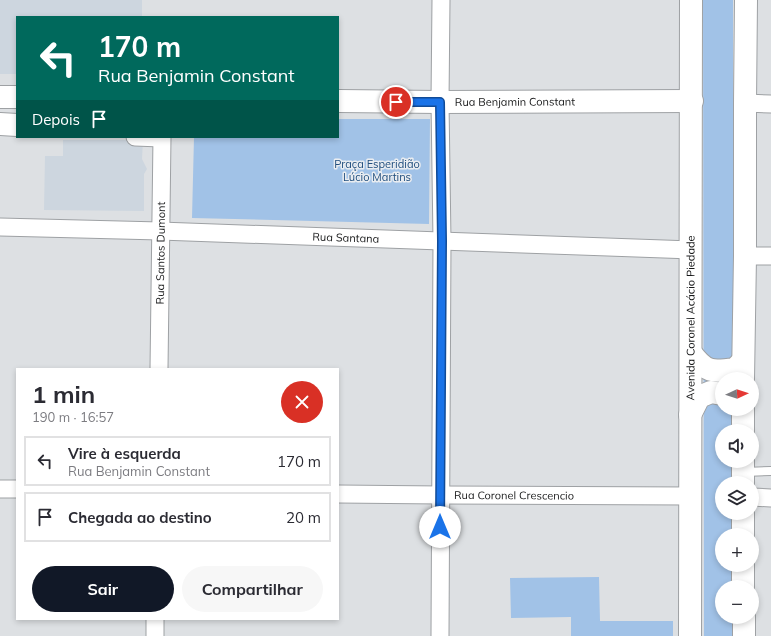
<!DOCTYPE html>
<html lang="pt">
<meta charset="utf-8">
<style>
:root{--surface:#fff;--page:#f7f7f7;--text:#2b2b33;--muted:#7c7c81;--line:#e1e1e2;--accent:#111827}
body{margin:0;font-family:Mulish,sans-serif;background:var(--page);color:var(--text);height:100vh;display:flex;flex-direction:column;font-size:15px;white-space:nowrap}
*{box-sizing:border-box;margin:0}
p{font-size:13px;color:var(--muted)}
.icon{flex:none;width:22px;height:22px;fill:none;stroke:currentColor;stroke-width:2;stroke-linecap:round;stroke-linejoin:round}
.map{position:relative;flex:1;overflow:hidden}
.sheet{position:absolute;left:16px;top:368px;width:323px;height:252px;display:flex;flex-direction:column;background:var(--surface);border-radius:0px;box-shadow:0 2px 6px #0003}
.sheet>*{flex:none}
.banner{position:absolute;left:16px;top:16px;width:323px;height:122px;border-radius:0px;box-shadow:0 2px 6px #0003;background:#00695c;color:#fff;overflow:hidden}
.needle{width:26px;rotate:87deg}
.fabs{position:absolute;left:715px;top:372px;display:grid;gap:8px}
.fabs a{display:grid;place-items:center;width:44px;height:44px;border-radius:50%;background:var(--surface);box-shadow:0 2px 6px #0003;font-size:20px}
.pin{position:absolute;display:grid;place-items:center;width:34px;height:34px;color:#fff;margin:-17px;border:2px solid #fff;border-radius:50%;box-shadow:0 1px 4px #0007}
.me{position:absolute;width:44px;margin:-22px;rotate:0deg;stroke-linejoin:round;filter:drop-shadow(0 0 3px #0008)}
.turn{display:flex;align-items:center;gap:14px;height:84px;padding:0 16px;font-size:18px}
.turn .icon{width:52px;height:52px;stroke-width:2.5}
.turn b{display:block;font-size:28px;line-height:34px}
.then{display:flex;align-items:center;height:38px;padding:0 16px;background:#0003;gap:8px;font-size:15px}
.round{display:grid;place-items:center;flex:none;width:42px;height:42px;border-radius:21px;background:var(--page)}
.overview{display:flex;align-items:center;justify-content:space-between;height:68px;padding:0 16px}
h1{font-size:24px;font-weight:700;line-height:30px}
.primary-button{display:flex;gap:8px;margin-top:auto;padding:8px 16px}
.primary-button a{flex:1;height:46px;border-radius:24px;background:var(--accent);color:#fff;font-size:16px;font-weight:700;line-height:46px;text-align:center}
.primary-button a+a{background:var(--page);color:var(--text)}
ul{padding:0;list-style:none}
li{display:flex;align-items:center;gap:12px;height:50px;margin:0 8px 6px;padding:0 8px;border:2px solid var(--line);border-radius:0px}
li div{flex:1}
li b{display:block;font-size:15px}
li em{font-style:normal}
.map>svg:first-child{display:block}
.built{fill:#cdd6df}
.green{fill:#a1c2e7}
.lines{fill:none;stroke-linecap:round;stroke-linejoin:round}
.lane-casing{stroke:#9ea1a4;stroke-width:10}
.street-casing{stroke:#9ea1a4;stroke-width:19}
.secondary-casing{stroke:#9ea1a4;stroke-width:24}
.lane{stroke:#fff;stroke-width:8}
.street{stroke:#fff;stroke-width:17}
.secondary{stroke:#fff;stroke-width:22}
.route-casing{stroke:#114b97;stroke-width:10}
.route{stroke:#1a73e8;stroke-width:7}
.labels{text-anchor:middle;stroke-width:3;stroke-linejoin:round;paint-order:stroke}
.street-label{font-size:11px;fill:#171819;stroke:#eaedf1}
.park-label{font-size:11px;fill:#204e7e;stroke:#eaedf1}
</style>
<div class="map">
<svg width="771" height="636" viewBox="0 0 771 636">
<rect width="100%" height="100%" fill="#dde0e3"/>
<!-- built -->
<path class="built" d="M0,0H142V17H17V74H0Z
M63,140H143L142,159L147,169L144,174V211L44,210L45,156H63Z"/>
<!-- green -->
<path class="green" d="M703,0H733V379H722V409H733V431H722V461H733V483H722V513H733V535H722V565H733V587H722V617H733V636H704Z
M338,119H430L429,224L192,218L194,137H338Z
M599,577L600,621H673V636H571V617L511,618L510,578Z"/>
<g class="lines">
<defs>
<path id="lane" d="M744,472L771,471"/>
<g id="street">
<path d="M745,103L771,104"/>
<path d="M135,137L161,138"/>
<path id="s1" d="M0,227L160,231L692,250"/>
<path d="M745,256H771"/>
<path id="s2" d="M159,369L162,137"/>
<path d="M0,489H17"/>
<path id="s3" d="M338,494L441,495L690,496"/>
<path d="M752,497L771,498"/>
<path d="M155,636V619"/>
<path d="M440,636L442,241L440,102L441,0"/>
</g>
<g id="secondary">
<path d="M0,97H17"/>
<path id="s4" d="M338,101L440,102L692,101"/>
<path d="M0,124L17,125"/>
<path d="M691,353C706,373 712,372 735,369L743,361"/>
<path d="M743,379L745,256V103L746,0"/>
<path d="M743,409V431"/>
<path d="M690,415L699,397L711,392L722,394"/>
<path d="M743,461V483"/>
<path d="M743,513V535"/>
<path d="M743,565V587"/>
<path d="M744,617V636"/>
<path id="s5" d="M690,636L691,0"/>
</g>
</defs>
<!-- lane casing -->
<use href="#lane" class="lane-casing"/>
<!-- street casing -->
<use href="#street" class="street-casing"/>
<!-- secondary casing -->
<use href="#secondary" class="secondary-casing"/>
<!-- lane -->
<use href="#lane" class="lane"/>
<!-- street -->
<use href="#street" class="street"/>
<!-- secondary -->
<use href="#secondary" class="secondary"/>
</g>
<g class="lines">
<defs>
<path id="route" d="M396,102H440L442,241L440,527"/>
</defs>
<!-- route casing -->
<use href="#route" class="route-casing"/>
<!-- route -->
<use href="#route" class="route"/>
</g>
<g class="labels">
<!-- street labels -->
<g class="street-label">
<text dy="4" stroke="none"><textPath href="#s4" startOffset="177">Rua Benjamin Constant</textPath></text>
<text dy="4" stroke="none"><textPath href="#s1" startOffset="346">Rua Santana</textPath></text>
<text dy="4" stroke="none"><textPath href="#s2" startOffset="116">Rua Santos Dumont</textPath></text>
<text dy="4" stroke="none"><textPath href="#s5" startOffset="318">Avenida Coronel Acácio Piedade</textPath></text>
<text dy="4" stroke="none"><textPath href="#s3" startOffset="176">Rua Coronel Crescencio</textPath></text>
</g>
<!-- park labels -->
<g class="park-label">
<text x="377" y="168">Praça Esperidião<tspan x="377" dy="13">Lúcio Martins</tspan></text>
</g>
</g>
</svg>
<div class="fabs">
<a><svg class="needle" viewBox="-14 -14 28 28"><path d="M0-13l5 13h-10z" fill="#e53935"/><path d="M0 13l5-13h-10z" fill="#7c7c81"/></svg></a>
<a><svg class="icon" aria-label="sound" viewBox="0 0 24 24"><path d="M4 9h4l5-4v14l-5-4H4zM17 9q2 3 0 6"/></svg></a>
<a><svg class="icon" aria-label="layers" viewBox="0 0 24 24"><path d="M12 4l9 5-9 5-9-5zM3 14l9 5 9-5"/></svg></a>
<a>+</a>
<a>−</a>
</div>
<div class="pin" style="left:396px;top:102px;background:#d93025"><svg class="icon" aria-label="arrive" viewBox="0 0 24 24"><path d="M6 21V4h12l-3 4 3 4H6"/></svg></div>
<svg class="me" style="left:440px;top:527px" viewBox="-20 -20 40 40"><circle r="19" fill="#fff"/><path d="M0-13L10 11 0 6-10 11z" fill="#1a73e8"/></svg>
<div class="banner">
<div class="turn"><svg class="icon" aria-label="left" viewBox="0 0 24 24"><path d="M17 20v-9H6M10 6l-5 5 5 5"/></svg><div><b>170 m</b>Rua Benjamin Constant</div></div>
<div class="then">Depois<svg class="icon" aria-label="arrive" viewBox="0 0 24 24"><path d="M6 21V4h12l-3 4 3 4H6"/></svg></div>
</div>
<section class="sheet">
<div class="overview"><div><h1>1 min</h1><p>190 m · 16:57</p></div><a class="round" style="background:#d93025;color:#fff"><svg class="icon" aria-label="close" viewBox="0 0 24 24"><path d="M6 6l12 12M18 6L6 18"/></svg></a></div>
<ul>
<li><svg class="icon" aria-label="left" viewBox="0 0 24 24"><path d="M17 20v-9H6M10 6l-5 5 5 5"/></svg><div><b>Vire à esquerda</b><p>Rua Benjamin Constant</p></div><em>170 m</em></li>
<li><svg class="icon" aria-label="arrive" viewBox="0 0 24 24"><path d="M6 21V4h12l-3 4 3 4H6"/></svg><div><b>Chegada ao destino</b></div><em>20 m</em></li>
</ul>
<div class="primary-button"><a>Sair</a><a>Compartilhar</a></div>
</section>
</div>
